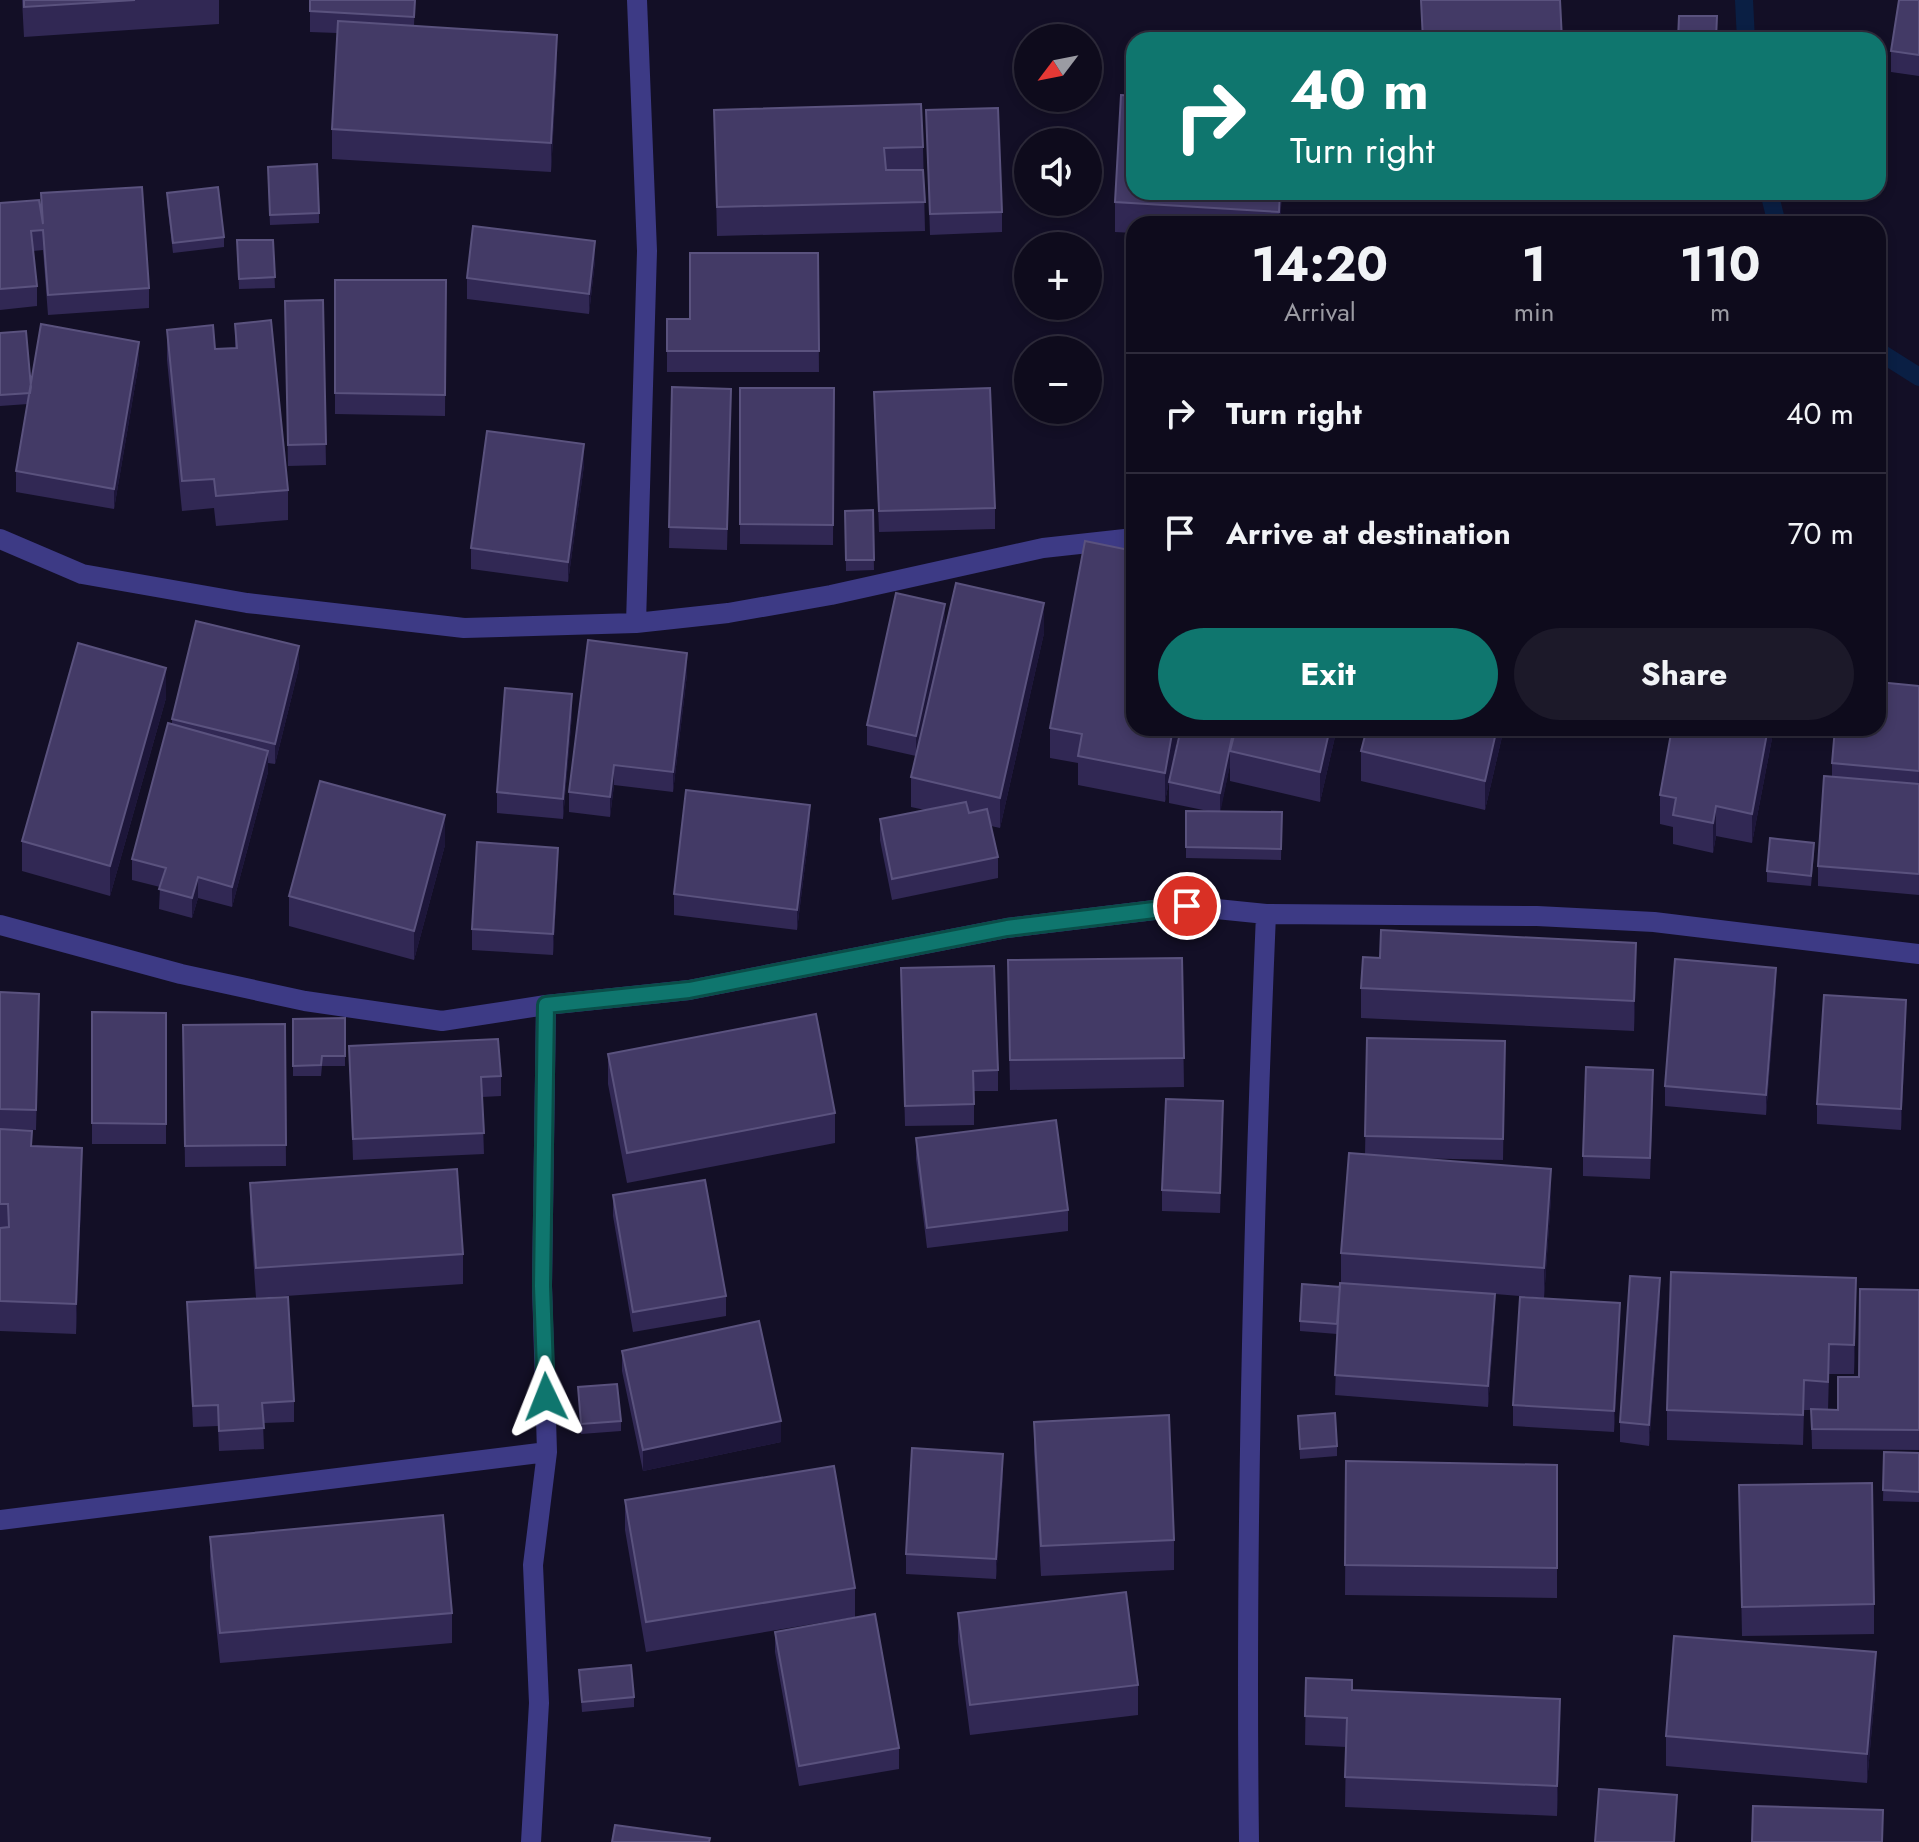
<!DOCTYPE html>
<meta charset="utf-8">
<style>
:root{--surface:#0e0b1c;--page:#1c1929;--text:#f1f3f6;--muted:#9b9ba3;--line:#2e2b3b;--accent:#0f766e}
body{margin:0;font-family:Jost,sans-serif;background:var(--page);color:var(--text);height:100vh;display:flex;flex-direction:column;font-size:30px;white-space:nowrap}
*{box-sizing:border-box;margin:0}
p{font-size:26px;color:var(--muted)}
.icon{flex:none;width:44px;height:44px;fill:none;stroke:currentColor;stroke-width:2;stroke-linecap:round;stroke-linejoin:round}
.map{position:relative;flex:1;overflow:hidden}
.panel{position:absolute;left:1126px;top:216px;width:760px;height:520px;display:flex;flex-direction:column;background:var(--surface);border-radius:24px;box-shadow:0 4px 12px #0003,0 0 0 2px var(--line)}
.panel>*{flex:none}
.hud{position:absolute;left:1126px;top:32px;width:760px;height:168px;border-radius:24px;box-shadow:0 4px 12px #0003,0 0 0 2px var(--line);background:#0f766e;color:#fff;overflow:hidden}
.needle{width:52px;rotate:238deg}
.fabs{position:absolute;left:1014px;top:24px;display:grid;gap:16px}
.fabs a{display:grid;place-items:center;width:88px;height:88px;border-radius:50%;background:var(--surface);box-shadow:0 4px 12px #0003,0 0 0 2px var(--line);font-size:40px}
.pin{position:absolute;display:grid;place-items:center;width:68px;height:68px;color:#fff;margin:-34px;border:4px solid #fff;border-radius:50%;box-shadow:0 2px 8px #0007}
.me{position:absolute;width:88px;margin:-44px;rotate:358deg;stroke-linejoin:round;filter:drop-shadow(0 0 6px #0008)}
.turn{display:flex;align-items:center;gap:28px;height:168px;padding:0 32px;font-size:36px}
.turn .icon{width:104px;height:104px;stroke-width:2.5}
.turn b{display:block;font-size:56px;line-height:68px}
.eta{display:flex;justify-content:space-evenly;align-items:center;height:136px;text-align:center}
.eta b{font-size:48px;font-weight:700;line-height:56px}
.action{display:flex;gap:16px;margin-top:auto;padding:16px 32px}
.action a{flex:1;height:92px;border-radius:48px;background:var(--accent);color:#fff;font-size:32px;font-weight:700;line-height:92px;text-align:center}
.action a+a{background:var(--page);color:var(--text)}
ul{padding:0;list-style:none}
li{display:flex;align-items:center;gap:24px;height:120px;padding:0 32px;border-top:2px solid var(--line)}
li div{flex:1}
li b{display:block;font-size:30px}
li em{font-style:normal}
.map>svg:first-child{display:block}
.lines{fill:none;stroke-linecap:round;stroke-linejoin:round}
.stream{stroke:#0a1f44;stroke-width:18}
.street{stroke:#3d3a85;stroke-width:20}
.wall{fill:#312854}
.shaded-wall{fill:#1d163a}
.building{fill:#433a66;stroke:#5a527e;stroke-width:2}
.route-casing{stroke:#0a4d48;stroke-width:20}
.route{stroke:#0f766e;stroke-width:14}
</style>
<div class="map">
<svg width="1919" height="1842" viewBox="0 0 1919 1842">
<rect width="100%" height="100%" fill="#130f26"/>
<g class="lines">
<!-- stream -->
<path class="stream" d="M1744,0L1746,40
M1769,192L1777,224
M1878,351L1919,377"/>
<!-- street -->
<path class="street" d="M0,539L82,574L247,603L464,628L636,623L728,613L831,595L1043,548L1134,538
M636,623L647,251L637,0
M0,925L181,974L305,1001L442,1021L546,1005L689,990L1007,928L1187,906L1266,914L1537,916L1654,922L1919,954
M0,1520L547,1452
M531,1842L539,1703L533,1565L547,1452L542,1286L546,1005
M1249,1842C1245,1532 1253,1223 1266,914"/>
</g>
<!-- wall -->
<path class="wall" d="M22,0H219V24L24,37Z
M310,0H415L414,26L557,65L551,172L332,159V129L337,33L310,32Z
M1919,0V76L1891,72V51Z
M714,110L923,147L925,231L717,236Z
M926,110L1002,212V232L930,235Z
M268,178L319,213V223L270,225Z
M1134,192H1282L1280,224H1134V233L1115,232V202Z
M41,193L149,288V308L48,315L43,250L33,251L37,286V306L0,310V203L41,210Z
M167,193L224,237V247L173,253L167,203Z
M237,240H273L275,288L239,289Z
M818,253L819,372H667V319H690Z
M595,261L589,314L467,299V278Z
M335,280H446L445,416L335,414Z
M323,300L326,465L288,466L285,301Z
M235,324L288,490V520L216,526L214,508L182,511L167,360V330L215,349L235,348Z
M0,333L31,387L139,362L114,509L16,492V471L28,404L0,406Z
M672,387L731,389L727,550L669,548Z
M740,388H834L833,545L740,544Z
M874,392L995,508V529L879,532Z
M584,465L568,582L471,569V548Z
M873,510L874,570L846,571L845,511Z
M945,624L924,722L1044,633L1000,828L991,826L998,857V878L892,900L880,840V819L925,810L911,807V777L916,756L867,745V725Z
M299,667L275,764L268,763V772L232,907L198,898L192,918L159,909L160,887L132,880V859L172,725V719Z
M687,674L673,792L614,785L610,817L569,812V792Z
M1919,686V895L1818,886V866L1832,777V763Z
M166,698L110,896L22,871V841Z
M572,714L563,819L497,813V792Z
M1050,728H1179L1165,802L1078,785V763L1050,758Z
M1181,728H1337L1320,802L1230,781V765L1220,811L1282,812L1281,860L1186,858V811H1208L1169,803V782Z
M1367,728H1504L1485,810L1361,781V751Z
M1774,728L1752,843L1716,836L1713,853L1673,844V827L1660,824V795Z
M810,825L797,930L674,915V894Z
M445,845L414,960L289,926V896Z
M1814,853L1811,886L1767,882V871Z
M558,868L553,955L472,950V929Z
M1182,958L1184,1087L1010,1090L1008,989Z
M901,968L998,1070V1091H974V1125L905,1126Z
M1636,972L1634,1031L1361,1018V988Z
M1776,988L1766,1115L1665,1106V1086Z
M0,992L39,1014L36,1130L0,1129Z
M92,1012L166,1013V1144H92Z
M345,1018V1066H322L321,1076H293V1019Z
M1906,1021L1901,1130L1817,1124V1104Z
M285,1024L286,1166L185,1167L183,1025Z
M1367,1038L1505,1041L1503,1160L1404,1158L1551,1198L1544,1298L1495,1294V1314L1488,1407L1335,1395L1337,1334L1300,1331V1321L1340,1287L1341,1283V1253L1365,1155Z
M349,1046L501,1076V1096L482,1097L484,1154L353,1160Z
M608,1054L835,1113V1143L627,1183L608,1084Z
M1653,1090L1650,1179L1583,1176V1156Z
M1223,1122L1220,1213L1162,1211V1190Z
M0,1129L32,1146L82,1177L76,1334L0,1331Z
M916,1138L1068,1210V1231L927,1248L916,1159Z
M250,1183L463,1254V1284L256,1298L250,1213Z
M613,1195L726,1296V1316L633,1332L613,1216Z
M1919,1290V1450L1812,1449L1811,1410H1804L1803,1445L1667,1440V1410L1856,1308L1854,1374H1829L1828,1410H1838Z
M1660,1298L1649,1446L1620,1442V1422Z
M187,1302L294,1401V1422L263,1423L264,1449L219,1451L218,1426L193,1427Z
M1620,1323L1614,1432L1513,1426V1405Z
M622,1351L781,1442L643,1471L622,1371Z
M578,1387L621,1421V1431L581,1434Z
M1298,1416L1337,1446V1456L1300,1459Z
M1034,1422L1174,1540V1570L1041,1576L1034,1452Z
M1884,1452L1919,1453V1502L1883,1501Z
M1346,1461L1557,1465V1598L1345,1595Z
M1003,1475L996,1579L906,1574V1554Z
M1739,1485L1874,1604V1634L1742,1636Z
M625,1500L855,1588V1617L646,1652L625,1530Z
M210,1537L452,1613V1643L220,1663L210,1567Z
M958,1613L1138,1685V1715L970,1735L958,1642Z
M775,1632L899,1748V1769L799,1786L775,1652Z
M579,1670L634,1697V1707L582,1712Z
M1306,1678L1352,1690L1560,1728L1557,1816L1345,1807L1346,1747L1305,1745Z
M1876,1682L1867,1783L1666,1766V1736Z"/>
<!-- shaded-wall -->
<path class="shaded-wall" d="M557,35V65L551,172V143Z
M1280,192H1282L1280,224H1279Z
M595,241V261L589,314V294Z
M139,342V362L114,509V489Z
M584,444V465L568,582V562Z
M1044,603V633L1000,828V798Z
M945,604V624L916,757V736Z
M299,646V667L275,764V744Z
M687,653V674L673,792V772Z
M166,668V698L110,896V866Z
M572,694V714L563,819V799Z
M1173,728H1179L1165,802V773Z
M1234,728H1238L1230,751V765L1220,814V793Z
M1330,728H1337L1320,802V772Z
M1497,728H1504L1485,810V781Z
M1768,728H1774L1752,843V814Z
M268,751V772L232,907V887Z
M614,765V785L610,817V797Z
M810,805V825L797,930V910Z
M1716,806V836L1713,853V823Z
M445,815V845L414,960V931Z
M558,848V868L553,955V934Z
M198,877V898L192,918V898Z
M1636,943V972L1634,1031V1001Z
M1776,968V988L1766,1115V1095Z
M1906,1000V1021L1901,1130V1109Z
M1223,1101V1122L1220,1213V1193Z
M82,1148V1177L76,1334V1304Z
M1551,1169V1198L1544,1298V1268Z
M1660,1278V1298L1649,1446V1425Z
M1856,1278V1308L1854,1374V1345Z
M1495,1294V1314L1488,1407V1386Z
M1620,1303V1323L1614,1432V1411Z
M781,1421V1442L643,1471V1450Z
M1003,1454V1475L996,1579V1559Z
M1876,1652V1682L1867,1783V1754Z
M1560,1699V1728L1557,1816V1786Z"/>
<!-- building -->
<path class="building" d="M24,0H135L24,7Z
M310,0H415L414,17L310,11Z
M1421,0H1560L1562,40H1423Z
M1899,0H1919V55L1891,51Z
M1679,16H1717L1716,40H1678Z
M338,21L557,35L551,143L332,129Z
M1121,95L1134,96V192H1280L1279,212L1115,202Z
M921,104L923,147L884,148L886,170H923L925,202L717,207L714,110Z
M998,108L1002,212L930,214L926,110Z
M317,164L319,213L270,215L268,167Z
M142,187L149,288L48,295L43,230L31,231L37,286L0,289V203L39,200L43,224L41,193Z
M218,187L224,237L173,243L167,193Z
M473,226L595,241L589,294L467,278Z
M237,240H273L275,277L239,279Z
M690,253H818L819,351H667V319H690Z
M335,280H446L445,395L335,393Z
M323,300L326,444L288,445L285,301Z
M271,320L288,490L216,496L214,479L182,481L167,330L213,325L215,349L237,348L235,324Z
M41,324L139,342L114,489L16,471Z
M26,331L31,387L30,393L0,395V333Z
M672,387L731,389L727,529L669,527Z
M740,388H834L833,525L740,524Z
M990,388L995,508L879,511L874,392Z
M487,431L584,444L568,562L471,548Z
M873,510L874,560H846L845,511Z
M1085,541L1134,551V728H1173L1165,773L1078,756L1082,734L1050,728Z
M956,583L1044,603L1000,798L911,777Z
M896,593L945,604L916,736L867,725Z
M196,621L299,646L275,744L172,719Z
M588,640L687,653L673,772L614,765L610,797L569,792Z
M78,643L166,668L110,866L22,841Z
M1878,682L1919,686V771L1832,763L1835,728H1878Z
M505,688L572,694L563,799L497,792Z
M168,723L268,751L232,887L198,877L192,898L159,889L166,868L132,859Z
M1181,728H1234L1220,793L1169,782Z
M1236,728H1330L1320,772L1230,751Z
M1367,728H1497L1485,781L1361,751Z
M1672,728H1768L1752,814L1716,806L1713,823L1673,815L1676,798L1660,795Z
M1824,776L1919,784V874L1818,866Z
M320,781L445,815L414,931L289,896Z
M686,790L810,805L797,910L674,894Z
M966,802L969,813L987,809L998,857L892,879L880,819Z
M1186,811L1282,812L1281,849L1186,847Z
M1770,838L1814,843L1811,876L1767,871Z
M477,842L558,848L553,934L472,929Z
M1381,930L1636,943L1634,1001L1361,988L1363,957L1380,958Z
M1182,958L1184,1058L1010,1060L1008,960Z
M1675,959L1776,968L1766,1095L1665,1086Z
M994,966L998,1070L973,1071L974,1104L905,1106L901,968Z
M0,992L39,994L36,1110L0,1109Z
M1824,995L1906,1000L1901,1109L1817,1104Z
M92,1012L166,1013V1124L92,1123Z
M816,1014L835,1113L627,1153L608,1054Z
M345,1018V1056H322L321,1065L293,1066V1019Z
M285,1024L286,1145L185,1146L183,1025Z
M1367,1038L1505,1041L1503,1139L1365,1136Z
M498,1039L501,1076L481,1077L484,1133L353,1139L349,1046Z
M1586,1067L1653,1070L1650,1158L1583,1156Z
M1166,1099L1223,1101L1220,1193L1162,1190Z
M1056,1120L1068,1210L927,1228L916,1138Z
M0,1129L32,1131L31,1146L82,1148L76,1304L0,1301V1228L9,1227L8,1204H0Z
M1349,1153L1551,1169L1544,1268L1341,1253Z
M457,1169L463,1254L256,1268L250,1183Z
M705,1180L726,1296L633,1312L613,1195Z
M1671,1272L1856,1278L1854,1345L1829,1344L1828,1382L1804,1380L1803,1415L1667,1410Z
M1630,1276L1660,1278L1649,1425L1620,1422Z
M1340,1283L1495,1294L1488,1386L1335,1375Z
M1302,1284L1340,1287L1337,1324L1300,1321Z
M1860,1289L1919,1290V1430L1812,1429L1811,1409L1838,1410V1377H1859Z
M288,1297L294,1401L262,1403L264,1428L219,1431L218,1405L193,1406L187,1302Z
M1520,1297L1620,1303L1614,1411L1513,1405Z
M759,1321L781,1421L643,1450L622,1351Z
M617,1384L621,1421L581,1424L578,1387Z
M1335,1413L1337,1446L1300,1449L1298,1416Z
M1169,1415L1174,1540L1041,1546L1034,1422Z
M912,1448L1003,1454L996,1559L906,1554Z
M1884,1452L1919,1453V1492L1883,1490Z
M1346,1461L1557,1465V1568L1345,1565Z
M834,1466L855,1588L646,1622L625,1500Z
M1872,1483L1874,1604L1742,1607L1739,1485Z
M443,1515L452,1613L220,1633L210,1537Z
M1126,1592L1138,1685L970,1705L958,1613Z
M875,1614L899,1748L799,1766L775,1632Z
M1674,1636L1876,1652L1867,1754L1666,1736Z
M631,1665L634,1697L582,1702L579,1670Z
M1306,1678L1352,1680V1690L1560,1699L1557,1786L1345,1777L1347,1718L1305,1716Z
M1599,1789L1677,1795L1674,1842H1595Z
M1753,1806L1883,1810L1882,1842H1752Z
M615,1825L710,1838L709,1842H612Z"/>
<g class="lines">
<defs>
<path id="route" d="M546,1397L542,1286L546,1005L689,990L1007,928L1187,906"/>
</defs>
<!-- route casing -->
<use href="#route" class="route-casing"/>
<!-- route -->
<use href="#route" class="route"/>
</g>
</svg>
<div class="fabs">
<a><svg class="needle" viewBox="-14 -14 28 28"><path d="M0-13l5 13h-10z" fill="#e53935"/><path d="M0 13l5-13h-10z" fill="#9b9ba3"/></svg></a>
<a><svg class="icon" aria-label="sound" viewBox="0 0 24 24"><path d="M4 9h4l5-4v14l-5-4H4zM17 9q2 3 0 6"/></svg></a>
<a>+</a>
<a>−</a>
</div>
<div class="pin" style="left:1187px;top:906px;background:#d93025"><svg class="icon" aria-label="arrive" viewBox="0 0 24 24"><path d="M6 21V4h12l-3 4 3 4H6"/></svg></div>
<svg class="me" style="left:546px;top:1397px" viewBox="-20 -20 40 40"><path d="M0-17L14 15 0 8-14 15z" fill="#0f766e" stroke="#fff" stroke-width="4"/></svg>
<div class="hud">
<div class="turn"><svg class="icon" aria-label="right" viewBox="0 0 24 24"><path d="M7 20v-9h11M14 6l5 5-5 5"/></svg><div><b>40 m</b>Turn right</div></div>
</div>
<section class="panel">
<div class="eta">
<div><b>14:20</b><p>Arrival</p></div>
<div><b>1</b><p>min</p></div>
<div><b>110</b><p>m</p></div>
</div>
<ul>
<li><svg class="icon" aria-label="right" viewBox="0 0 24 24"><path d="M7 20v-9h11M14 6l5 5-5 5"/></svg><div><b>Turn right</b></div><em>40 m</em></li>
<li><svg class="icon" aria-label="arrive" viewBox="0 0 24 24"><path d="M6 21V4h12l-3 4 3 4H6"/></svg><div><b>Arrive at destination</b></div><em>70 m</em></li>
</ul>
<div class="action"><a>Exit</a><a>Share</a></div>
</section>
</div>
